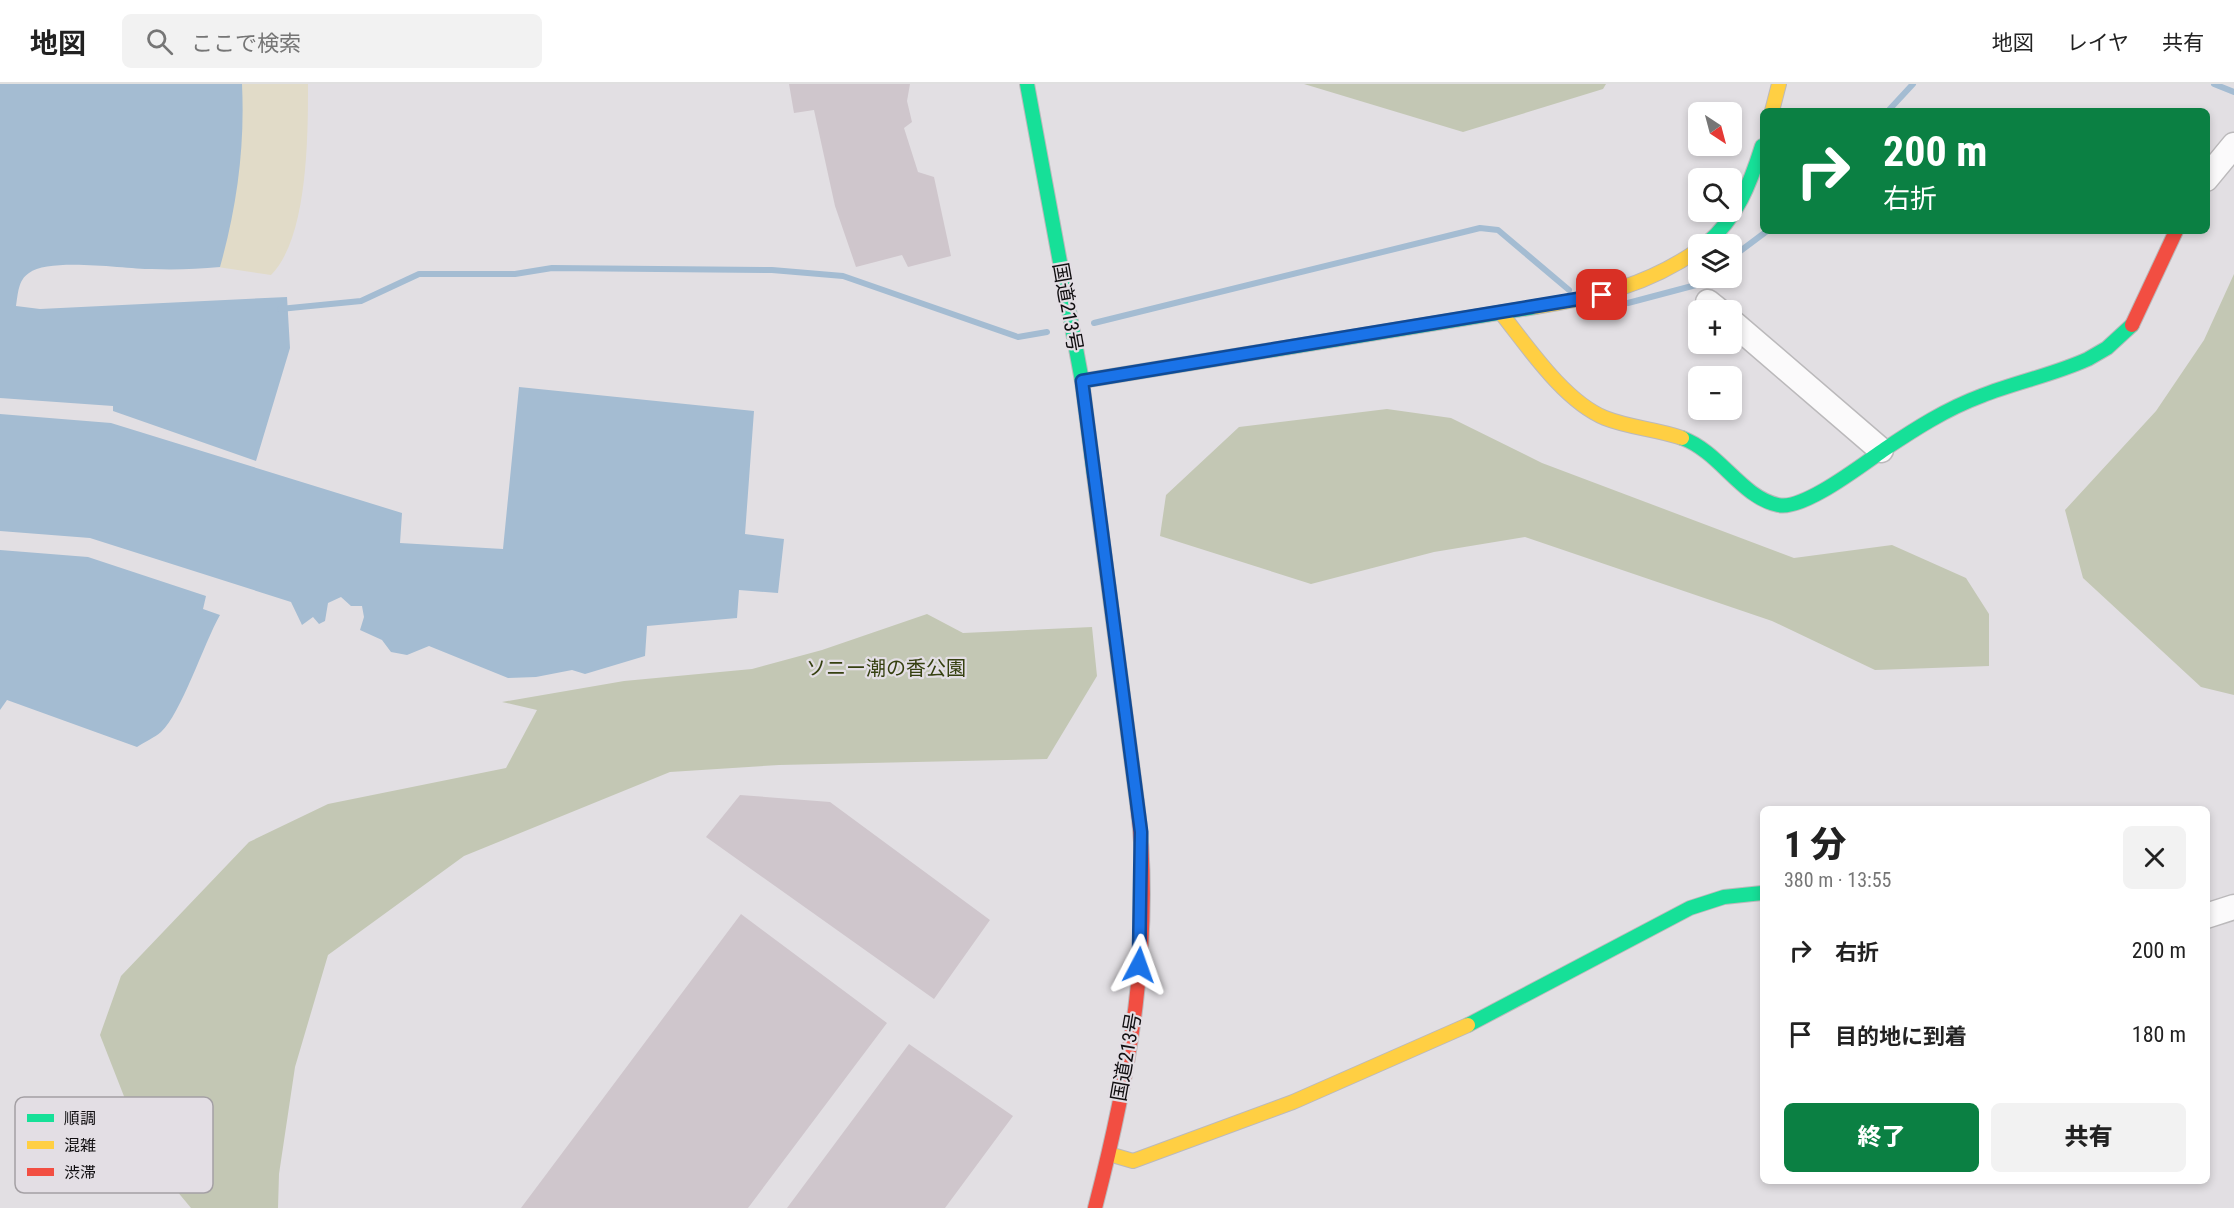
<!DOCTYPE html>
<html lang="ja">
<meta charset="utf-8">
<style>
:root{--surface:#fff;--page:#f2f2f2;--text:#222;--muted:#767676;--line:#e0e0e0;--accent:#0b8043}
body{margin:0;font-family:"Roboto Condensed","Noto Sans JP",sans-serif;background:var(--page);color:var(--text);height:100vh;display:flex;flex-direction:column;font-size:22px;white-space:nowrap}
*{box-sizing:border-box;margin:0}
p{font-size:20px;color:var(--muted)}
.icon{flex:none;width:33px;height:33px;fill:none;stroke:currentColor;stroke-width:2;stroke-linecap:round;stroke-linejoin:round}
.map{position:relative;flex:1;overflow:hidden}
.panel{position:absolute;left:1760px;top:722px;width:450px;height:378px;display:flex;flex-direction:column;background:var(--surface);border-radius:9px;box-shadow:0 3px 9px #0003}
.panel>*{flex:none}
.guide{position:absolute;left:1760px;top:24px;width:450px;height:126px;border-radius:9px;box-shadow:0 3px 9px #0003;background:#0b8043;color:#fff;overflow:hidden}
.needle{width:39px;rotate:144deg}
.fabs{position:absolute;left:1688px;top:18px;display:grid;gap:12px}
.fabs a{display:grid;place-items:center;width:54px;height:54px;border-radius:9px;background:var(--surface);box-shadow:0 3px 9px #0003;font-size:30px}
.pin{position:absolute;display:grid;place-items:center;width:51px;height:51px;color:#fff;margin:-26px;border-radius:12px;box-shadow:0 3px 9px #0006}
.me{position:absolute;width:66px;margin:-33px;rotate:4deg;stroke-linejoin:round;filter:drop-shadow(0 0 4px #0008)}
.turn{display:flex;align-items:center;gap:21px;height:126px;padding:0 24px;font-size:27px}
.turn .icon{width:78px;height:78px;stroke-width:2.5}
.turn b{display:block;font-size:42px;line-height:51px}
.round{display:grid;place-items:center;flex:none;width:63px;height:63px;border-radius:9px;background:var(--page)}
.headline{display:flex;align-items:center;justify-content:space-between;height:102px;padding:0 24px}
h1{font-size:36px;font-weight:800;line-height:45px}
.button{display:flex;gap:12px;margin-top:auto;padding:12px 24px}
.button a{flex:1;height:69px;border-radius:9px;background:var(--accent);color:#fff;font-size:24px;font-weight:800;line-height:69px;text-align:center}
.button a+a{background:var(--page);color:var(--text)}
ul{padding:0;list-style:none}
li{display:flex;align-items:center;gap:18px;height:84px;padding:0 24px}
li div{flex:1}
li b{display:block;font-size:22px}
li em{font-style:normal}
header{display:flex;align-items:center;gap:36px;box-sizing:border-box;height:84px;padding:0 30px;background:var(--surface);border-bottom:2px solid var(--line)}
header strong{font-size:28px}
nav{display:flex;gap:33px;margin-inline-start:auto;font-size:21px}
.search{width:420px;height:54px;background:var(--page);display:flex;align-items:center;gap:15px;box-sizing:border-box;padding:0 21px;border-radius:9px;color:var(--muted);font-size:22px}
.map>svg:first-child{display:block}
.green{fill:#c3c7b4}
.sand{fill:#e1dbc8}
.water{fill:#a4bcd2}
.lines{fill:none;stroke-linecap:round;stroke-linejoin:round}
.stream{stroke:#a4bcd2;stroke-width:6}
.building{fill:#cfc6cc}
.street-casing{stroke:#bbb9bb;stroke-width:27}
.fast-casing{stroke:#bbb9bb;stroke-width:16}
.slow-casing{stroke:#bbb9bb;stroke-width:16}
.jam-casing{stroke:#bbb9bb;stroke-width:16}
.street{stroke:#fbfafb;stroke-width:24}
.fast{stroke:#16e098;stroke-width:14}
.slow{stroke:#ffcf43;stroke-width:14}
.jam{stroke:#f24e42;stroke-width:14}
.route-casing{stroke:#114b97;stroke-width:15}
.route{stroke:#1a73e8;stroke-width:10}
.labels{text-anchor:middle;stroke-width:4.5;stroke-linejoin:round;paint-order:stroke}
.street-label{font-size:20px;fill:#100e10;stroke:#e3dee4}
.park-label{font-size:20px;fill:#364010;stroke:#e3dee4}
.key{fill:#e3dee4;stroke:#a4a0a4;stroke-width:1.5}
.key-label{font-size:16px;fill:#100e10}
</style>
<header>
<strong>地図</strong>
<div class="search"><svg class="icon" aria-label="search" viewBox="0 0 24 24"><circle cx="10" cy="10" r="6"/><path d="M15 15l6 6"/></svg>ここで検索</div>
<nav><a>地図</a><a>レイヤ</a><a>共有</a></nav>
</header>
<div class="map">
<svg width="2234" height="1124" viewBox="0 0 2234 1124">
<rect width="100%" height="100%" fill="#e2dfe3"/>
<!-- green -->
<path class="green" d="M1304,0H1606L1603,5L1463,48Z
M2234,190V611L2201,603L2083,494L2065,426L2156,327L2204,256Z
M1387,325L1451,334L1542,379L1794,474L1892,461L1966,494L1989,530V582L1875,586L1772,537L1525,453L1434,468L1311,500L1160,452L1166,411L1239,343Z
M927,530L963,549L1092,543L1097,592L1047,675L779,681L670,688L464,772L328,871L295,983L279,1090L278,1124H191L147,1071L100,951L121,892L249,758L328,720L506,684L537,626L502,618L624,597L752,585L822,566Z"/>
<!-- sand -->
<path class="sand" d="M210,0H308C308,51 308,154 271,191L191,179Z"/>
<!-- water -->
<path class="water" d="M0,0H242C245,63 237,122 220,183C197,185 175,186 152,185C124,185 50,173 29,189C18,196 18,210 16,222L40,225L287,213L290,264L256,377L113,327V322L0,314Z
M519,303L754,327L745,450L784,455L778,509L739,506L737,534L647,542L645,572L585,590L572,586L536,593L508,594L429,562L407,571L391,568L382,556L360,546L364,533L362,522H351L341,513L328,519L325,537L319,540L313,533L302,541L291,518L90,454L0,447V330L111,339L402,429L400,459L503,465Z
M0,466L88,473L206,512L203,525L220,531C204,559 181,630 161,648C154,654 144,658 137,663L7,616L0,626Z"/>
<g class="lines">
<!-- stream -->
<path class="stream" d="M2214,0L2234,8
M1888,27L1913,0
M1731,174L1767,147
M1628,219L1696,201L1706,194
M280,225L361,217L419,190H515L552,184L772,186L843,192L1018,253L1047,248
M1094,239L1480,144L1498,146L1569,206"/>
</g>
<!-- building -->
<path class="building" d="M789,0H910L907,17L912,38L904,44L918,88L934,93L951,172L908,183L902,171L856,183L835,122L814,26L794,29Z
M740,711L830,718L990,836L934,915L706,753Z
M741,830L887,939L748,1124H521Z
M909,960L1013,1032L945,1124H787Z"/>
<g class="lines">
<defs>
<path id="street" d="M2206,95L2234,61
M1708,218L1718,226
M1731,237L1881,366
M2206,832L2234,823"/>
<path id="fast" d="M1027,0L1082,297L1094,391
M1706,160C1737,134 1750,100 1762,62
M1082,297L1535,223
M1682,354C1720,368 1741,413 1778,421C1803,427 1863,380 1885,365C1915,345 1946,325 1981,312C2016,298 2053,291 2088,275L2107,264L2132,241
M1468,941L1690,824L1724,813L1762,809"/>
<path id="slow" d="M1772,27L1779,0
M1535,223C1595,214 1648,201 1698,166
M1501,229C1528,263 1564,317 1605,334C1630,344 1657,345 1682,354
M1094,391L1137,718
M1109,1070L1133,1077L1293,1018L1468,941"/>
<path id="jam" d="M2132,241L2176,147
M1095,1124C1129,993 1155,853 1137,718"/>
</defs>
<!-- street casing -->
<use href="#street" class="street-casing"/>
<!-- fast casing -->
<use href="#fast" class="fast-casing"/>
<!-- slow casing -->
<use href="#slow" class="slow-casing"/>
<!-- jam casing -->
<use href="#jam" class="jam-casing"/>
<!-- street -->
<use href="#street" class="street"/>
<!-- fast -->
<use href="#fast" class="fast"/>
<!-- slow -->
<use href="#slow" class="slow"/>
<!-- jam -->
<use href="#jam" class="jam"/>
</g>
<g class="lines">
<defs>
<path id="route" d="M1139,881L1141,748L1082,297L1602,211"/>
</defs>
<!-- route casing -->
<use href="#route" class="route-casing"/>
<!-- route -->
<use href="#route" class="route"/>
</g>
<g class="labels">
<!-- street labels -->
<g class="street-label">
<text transform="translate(1068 223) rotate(80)" y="7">国道213号</text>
<text transform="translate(1126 973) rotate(-80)" y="7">国道213号</text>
</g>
<!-- park labels -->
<g class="park-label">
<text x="886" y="591">ソニー潮の香公園</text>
</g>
</g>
<!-- legend -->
<rect x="15" y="1013" width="198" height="96" rx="9" class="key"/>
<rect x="27" y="1030" width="27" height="8" fill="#16e098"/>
<rect x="27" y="1057" width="27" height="8" fill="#ffcf43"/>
<rect x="27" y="1084" width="27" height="8" fill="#f24e42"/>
<g class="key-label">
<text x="64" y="1040">順調</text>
<text x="64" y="1067">混雑</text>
<text x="64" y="1094">渋滞</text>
</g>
</svg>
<div class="fabs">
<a><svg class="needle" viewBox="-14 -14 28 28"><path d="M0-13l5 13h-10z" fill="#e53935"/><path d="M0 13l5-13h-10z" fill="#767676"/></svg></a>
<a><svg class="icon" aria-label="search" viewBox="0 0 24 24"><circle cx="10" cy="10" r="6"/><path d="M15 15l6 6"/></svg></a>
<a><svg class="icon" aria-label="layers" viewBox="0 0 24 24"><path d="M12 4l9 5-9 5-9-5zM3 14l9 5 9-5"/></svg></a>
<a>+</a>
<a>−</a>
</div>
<div class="pin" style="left:1602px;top:211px;background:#d93025"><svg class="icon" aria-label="arrive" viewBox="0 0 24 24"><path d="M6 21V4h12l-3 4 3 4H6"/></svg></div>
<svg class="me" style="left:1139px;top:881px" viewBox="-20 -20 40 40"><path d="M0-17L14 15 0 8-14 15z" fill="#1a73e8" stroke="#fff" stroke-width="4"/></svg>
<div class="guide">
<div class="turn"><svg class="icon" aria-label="right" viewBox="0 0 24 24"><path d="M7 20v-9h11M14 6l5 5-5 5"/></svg><div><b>200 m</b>右折</div></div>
</div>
<section class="panel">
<div class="headline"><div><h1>1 分</h1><p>380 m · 13:55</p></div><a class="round"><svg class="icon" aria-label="close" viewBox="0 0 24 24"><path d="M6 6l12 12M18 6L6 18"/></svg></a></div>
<ul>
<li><svg class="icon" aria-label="right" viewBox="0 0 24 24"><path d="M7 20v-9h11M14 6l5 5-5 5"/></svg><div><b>右折</b></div><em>200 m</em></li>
<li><svg class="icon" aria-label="arrive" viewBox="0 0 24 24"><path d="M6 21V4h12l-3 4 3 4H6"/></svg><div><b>目的地に到着</b></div><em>180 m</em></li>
</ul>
<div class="button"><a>終了</a><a>共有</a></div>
</section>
</div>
